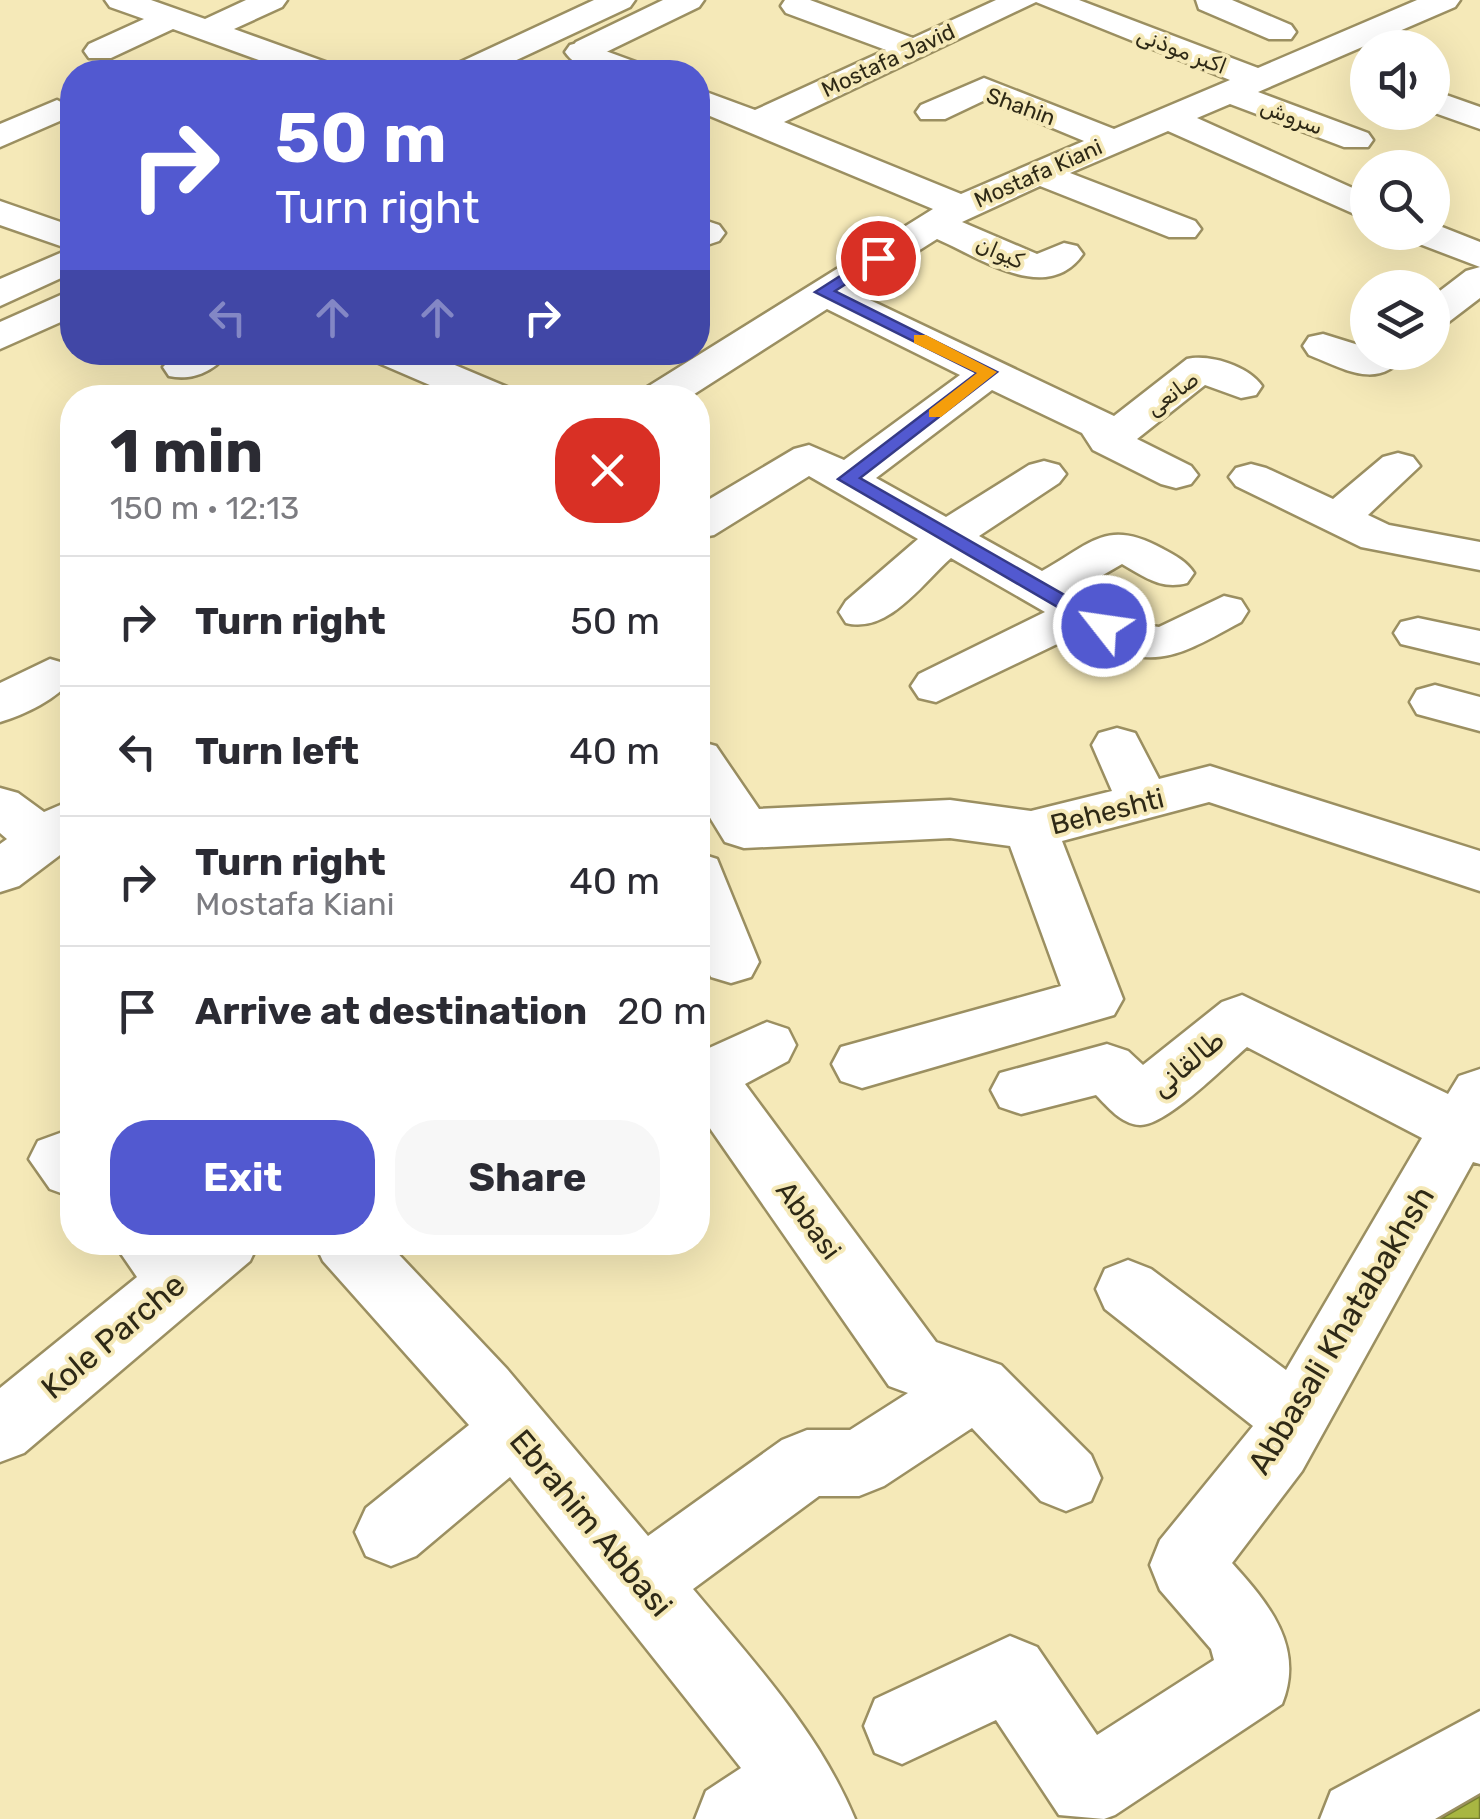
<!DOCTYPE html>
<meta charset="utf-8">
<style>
:root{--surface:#fff;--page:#f7f7f7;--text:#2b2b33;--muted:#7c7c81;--line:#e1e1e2;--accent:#5259d0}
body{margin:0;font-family:Rubik,"Noto Sans Arabic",sans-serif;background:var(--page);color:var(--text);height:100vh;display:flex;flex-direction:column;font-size:38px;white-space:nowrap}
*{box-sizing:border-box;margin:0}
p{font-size:32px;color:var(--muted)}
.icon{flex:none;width:55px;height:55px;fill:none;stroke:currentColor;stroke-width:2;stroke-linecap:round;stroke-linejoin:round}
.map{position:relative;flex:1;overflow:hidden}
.details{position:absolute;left:60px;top:385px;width:650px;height:870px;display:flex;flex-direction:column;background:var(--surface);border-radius:40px;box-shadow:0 10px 40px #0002}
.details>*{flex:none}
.guide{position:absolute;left:60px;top:60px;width:650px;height:305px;border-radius:40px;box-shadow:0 10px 40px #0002;background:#5259d0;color:#fff;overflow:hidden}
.controls{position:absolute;left:1350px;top:30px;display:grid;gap:20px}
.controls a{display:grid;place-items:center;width:100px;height:100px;border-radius:50%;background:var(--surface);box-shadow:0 10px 40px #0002;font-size:50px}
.pin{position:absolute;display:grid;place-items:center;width:85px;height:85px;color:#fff;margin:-42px;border:5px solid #fff;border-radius:50%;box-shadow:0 2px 10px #0007}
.me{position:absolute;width:110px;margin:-55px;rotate:300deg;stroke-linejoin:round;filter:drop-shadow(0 0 8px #0008)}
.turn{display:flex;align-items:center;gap:35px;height:210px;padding:0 50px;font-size:45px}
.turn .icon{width:130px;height:130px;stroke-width:2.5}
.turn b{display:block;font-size:70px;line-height:85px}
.lanes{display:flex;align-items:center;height:95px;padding:0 50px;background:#0003;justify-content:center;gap:50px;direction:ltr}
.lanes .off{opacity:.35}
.round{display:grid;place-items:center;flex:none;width:105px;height:105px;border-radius:40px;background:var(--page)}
.headline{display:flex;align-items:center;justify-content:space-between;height:170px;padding:0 50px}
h1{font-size:60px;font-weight:700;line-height:75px}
.cta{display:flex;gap:20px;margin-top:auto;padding:20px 50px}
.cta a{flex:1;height:115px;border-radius:40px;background:var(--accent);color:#fff;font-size:40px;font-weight:700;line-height:115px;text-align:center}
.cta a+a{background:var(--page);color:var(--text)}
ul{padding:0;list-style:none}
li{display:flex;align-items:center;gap:30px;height:130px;padding:0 50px;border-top:2px solid var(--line)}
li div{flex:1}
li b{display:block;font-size:38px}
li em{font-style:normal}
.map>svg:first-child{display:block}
.building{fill:#a8b642;stroke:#767f2e;stroke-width:2.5}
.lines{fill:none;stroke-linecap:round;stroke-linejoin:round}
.minor-casing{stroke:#9b8f61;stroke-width:5}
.major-casing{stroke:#9b8f61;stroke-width:5}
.minor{fill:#fff;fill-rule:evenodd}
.major{fill:#fff;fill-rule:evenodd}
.route{fill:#5259d0;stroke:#353a87;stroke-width:2.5}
.slow{fill:#f59e0b}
.labels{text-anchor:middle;stroke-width:8;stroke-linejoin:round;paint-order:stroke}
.far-street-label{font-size:22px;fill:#2e2916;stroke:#f5e9b8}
.street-label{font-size:28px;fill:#2e2916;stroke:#f5e9b8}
.near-street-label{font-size:32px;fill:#2e2916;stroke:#f5e9b8}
</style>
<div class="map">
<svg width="1480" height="1819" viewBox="0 0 1480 1819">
<rect width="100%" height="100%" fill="#f5e9b8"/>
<!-- building -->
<path class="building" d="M1480,1796V1819H1440Z"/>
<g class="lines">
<defs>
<path id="minor" d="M105,0H151L205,19L246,0H287L282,7L234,29L334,65L339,72H292L173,29L111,58H89L84,51L89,44L144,19L110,7Z
M785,0H810L913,38L996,0H1079L1258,68L1417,0H1460L1455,7L1258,92L1368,133L1373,140L1368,147H1344L1230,104L1197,118L1368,195V220L1168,131L1070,173L1195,221L1201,229L1195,237H1169L1040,186L962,222L1037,254L1064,243L1077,246L1083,254C1047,306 979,257 937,239L853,292L1114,416L1187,359C1210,354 1248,366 1262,386L1256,395L1241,398L1205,385L1137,439L1191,466L1198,475L1191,484L1176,488L1161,484L1093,450L1082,433L992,390L876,478L946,517L1029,465L1044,461L1059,465L1066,474L1059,483L979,536L1042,571C1092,543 1107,518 1163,549C1176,556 1186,561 1194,573L1187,583C1161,590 1145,577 1122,564L1077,590L1136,624L1159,627L1224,596L1241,600L1248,611L1241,622C1175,658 1151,674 1080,633L936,702L919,698L911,686L919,674L1045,612L951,558C922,584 888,634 846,623L839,612L846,601L918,539L809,476L714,535L698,538V506L794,449L809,445L844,460L960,375L827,309L688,398H639L644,389L933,209L698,111V89L755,110L886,50L786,13L781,6ZM1036,2L1230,80L1114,129L984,78L921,105L916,112L921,119H945L985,100L1084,141L961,194L784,122Z
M1196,0H1232L1291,25L1296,32L1291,39H1269L1199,9Z
M581,42L644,65L649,72C623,74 581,76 565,52L570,45Z
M1432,90L1480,107V129L1432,112Z
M57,100L72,108L69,117L0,147V124Z
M0,201L72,226V250L0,225Z
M698,218L719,225L725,233L719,241L698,248Z
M1432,223L1480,242V267L1409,240L1404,232H1432Z
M1480,267V298L1446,324L1432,328V297L1466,271Z
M1323,334L1368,348V352H1407C1380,392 1345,369 1309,355L1303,346L1309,337Z
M178,352H228C215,372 191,381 169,376L163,367Z
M368,352H424L512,389L517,398H460L374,361Z
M1398,453L1413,457L1420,466L1368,515L1389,525L1480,542V570L1361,547L1236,486L1229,477L1236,468L1251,464L1266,468L1333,499L1383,457Z
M1418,618L1480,631V663L1401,644L1394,633L1401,622Z
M50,659L67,664L72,678C59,699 23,715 0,722V683Z
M1435,685L1480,697V731L1417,714L1410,702L1417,690Z
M1117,728L1135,733L1159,779L1210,766L1480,851V891L1209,802L1062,841L1123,999L1114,1015L862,1088L841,1081L832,1064L841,1047L1061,986L1010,846L950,838L744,848L725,842L698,798V741L716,746L759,809L950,800L1031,811L1112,791L1092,745L1099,733Z
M0,788L18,793L44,812L72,800V846L19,886L0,892V844L7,839L0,833Z
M698,853L717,859L759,962L751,977L731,983L711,977C691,941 696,894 698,853Z
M1242,995L1448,1094L1459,1076L1480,1069V1164L1473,1162L1302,1471L1232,1563C1269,1604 1305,1647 1282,1704L1115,1815L1104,1819L1059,1815L996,1720L902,1764L875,1753L864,1726L875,1699L1010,1636L1037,1647L1097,1735L1214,1660L1211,1649L1160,1590L1150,1565L1160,1540L1253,1426L1105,1309L1096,1289L1105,1269L1128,1260L1151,1269L1286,1370L1422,1138L1247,1047C1226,1065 1166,1126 1140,1125C1121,1124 1108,1107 1096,1095L1021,1114L1000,1107L991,1090L1000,1073L1107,1044L1128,1051L1143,1065L1222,1002Z
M767,1022L788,1029L796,1045L788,1061L745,1084L936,1342L1001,1365L1091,1455L1101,1478L1091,1501L1066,1511L1041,1501L972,1428L884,1486L859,1496H819L693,1589C753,1661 819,1732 855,1819H695L706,1791L741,1768L510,1477L416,1556L391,1566L366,1556L355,1532L366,1508L469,1425L323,1261L314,1242H387L507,1369L648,1536L782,1440L807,1430H850L908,1393L889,1386L698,1111V1053Z
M60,1133L72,1138V1197L50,1189L29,1159L38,1141Z
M113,1242H259L250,1261L24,1453L0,1462V1388L137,1277Z
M1480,1711V1793L1435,1819H1320L1331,1791Z"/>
<path id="major" d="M594,0H635L630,7L491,72H449L454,65Z
M663,0H704L699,7L598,56H576L571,49L576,42Z
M72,248V273L0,306V279Z
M72,290V317L0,349V322Z"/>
</defs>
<!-- minor casing -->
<use href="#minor" class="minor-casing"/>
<!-- major casing -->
<use href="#major" class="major-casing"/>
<!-- minor -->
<use href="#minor" class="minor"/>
<!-- major -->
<use href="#major" class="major"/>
</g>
<!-- route -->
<path class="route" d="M873,255L886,258L835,291L997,372L860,478L1110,621V630H1097L838,479L977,373L815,292Z"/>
<!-- slow -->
<path class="slow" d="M914,335H926L997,372L941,417H929V410L977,373L914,343Z"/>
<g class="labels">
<!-- far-street labels -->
<g class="far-street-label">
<text transform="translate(1182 50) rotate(21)" y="8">اکبر موذنی</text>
<text transform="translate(888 60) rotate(-25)" y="8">Mostafa Javid</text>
<text transform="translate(1021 106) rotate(20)" y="8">Shahin</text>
<text transform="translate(1292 116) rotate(21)" y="8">سروش</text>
<text transform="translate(1038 173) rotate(-24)" y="8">Mostafa Kiani</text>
<text transform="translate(1000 252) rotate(23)" y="8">کیوان</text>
<text transform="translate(1172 393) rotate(-36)" y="8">صانعی</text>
</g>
<!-- street labels -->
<g class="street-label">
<text transform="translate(1107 811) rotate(-14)" y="10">Beheshti</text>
<text transform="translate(1187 1063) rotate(-40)" y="10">طالقانی</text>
<text transform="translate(809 1220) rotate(54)" y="10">Abbasi</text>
</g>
<!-- near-street labels -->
<g class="near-street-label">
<text transform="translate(1341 1330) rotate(-59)" y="11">Abbasali Khatabakhsh</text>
<text transform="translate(113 1336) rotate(-40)" y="11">Kole Parche</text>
<text transform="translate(591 1523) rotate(50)" y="11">Ebrahim Abbasi</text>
</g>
</g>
</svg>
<div class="controls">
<a><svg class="icon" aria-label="sound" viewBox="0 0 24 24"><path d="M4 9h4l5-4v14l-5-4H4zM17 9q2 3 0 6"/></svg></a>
<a><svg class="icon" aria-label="search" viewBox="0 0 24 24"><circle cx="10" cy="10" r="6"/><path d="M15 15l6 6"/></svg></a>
<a><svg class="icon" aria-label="layers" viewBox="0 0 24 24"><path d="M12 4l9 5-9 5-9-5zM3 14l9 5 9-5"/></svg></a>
</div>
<div class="pin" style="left:878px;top:258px;background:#d93025"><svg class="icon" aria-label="arrive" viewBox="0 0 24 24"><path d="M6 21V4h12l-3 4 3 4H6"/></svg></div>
<svg class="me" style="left:1104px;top:626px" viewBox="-20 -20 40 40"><circle r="17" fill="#5259d0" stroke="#fff" stroke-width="3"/><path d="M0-11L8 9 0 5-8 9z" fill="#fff"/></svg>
<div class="guide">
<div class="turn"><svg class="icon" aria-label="right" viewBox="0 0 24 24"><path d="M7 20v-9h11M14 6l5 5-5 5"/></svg><div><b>50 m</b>Turn right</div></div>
<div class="lanes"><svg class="icon off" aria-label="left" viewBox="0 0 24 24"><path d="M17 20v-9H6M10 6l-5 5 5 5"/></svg><svg class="icon off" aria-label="ahead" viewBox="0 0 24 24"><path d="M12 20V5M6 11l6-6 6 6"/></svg><svg class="icon off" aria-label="ahead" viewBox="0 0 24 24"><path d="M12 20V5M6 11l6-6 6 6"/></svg><svg class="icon" aria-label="right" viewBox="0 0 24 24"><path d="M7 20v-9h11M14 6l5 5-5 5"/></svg></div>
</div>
<section class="details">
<div class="headline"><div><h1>1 min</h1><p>150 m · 12:13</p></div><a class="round" style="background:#d93025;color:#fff"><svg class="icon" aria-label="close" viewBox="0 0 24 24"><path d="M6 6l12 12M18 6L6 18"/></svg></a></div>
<ul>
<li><svg class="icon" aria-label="right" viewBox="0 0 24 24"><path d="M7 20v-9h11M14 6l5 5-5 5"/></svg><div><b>Turn right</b></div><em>50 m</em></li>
<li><svg class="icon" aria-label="left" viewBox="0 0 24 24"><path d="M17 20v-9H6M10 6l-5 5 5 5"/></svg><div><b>Turn left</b></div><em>40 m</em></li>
<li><svg class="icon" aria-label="right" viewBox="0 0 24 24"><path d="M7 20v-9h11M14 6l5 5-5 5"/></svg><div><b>Turn right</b><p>Mostafa Kiani</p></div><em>40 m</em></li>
<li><svg class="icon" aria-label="arrive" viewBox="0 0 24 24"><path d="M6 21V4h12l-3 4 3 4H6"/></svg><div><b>Arrive at destination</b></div><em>20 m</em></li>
</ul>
<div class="cta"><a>Exit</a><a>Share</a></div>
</section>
</div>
